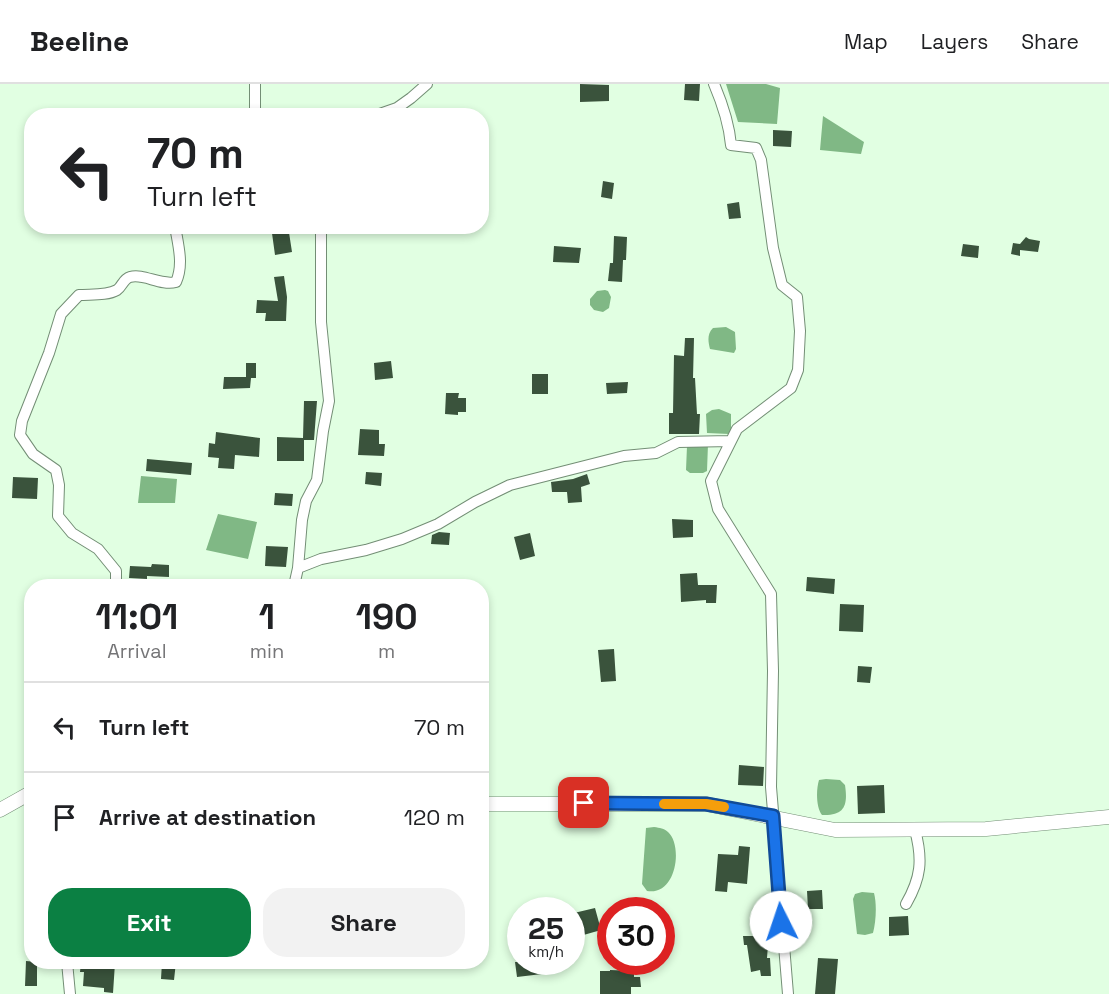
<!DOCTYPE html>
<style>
:root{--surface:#fff;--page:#f2f2f2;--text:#202124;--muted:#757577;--line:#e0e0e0;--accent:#0b8043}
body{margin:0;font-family:"Space Grotesk",sans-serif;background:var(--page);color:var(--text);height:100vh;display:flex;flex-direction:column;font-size:22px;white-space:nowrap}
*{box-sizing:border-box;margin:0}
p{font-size:20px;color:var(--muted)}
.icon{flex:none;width:33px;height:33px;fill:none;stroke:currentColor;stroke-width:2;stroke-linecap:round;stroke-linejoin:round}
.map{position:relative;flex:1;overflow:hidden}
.panel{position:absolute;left:24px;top:495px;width:465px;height:390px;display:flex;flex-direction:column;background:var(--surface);border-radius:24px;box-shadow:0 3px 9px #0003}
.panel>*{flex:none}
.top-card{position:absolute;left:24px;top:24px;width:465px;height:126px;border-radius:24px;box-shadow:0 3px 9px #0003;background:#fff;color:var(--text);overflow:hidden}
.speed{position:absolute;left:507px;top:813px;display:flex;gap:12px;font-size:30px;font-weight:700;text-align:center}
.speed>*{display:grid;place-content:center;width:78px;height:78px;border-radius:50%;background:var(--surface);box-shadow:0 3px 9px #0003;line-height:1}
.speed small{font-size:15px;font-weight:400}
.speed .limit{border:9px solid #d22;background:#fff;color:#111}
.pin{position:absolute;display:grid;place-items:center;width:51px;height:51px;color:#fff;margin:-26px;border-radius:12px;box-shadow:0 3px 9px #0006}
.me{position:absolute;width:66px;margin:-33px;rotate:356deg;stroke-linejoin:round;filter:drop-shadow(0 0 4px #0008)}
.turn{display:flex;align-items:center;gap:21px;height:126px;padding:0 24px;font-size:27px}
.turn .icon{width:78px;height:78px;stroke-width:2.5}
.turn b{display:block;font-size:42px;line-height:51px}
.eta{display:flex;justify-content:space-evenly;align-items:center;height:102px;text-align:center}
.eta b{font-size:36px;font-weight:700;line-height:42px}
.cta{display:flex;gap:12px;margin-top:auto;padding:12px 24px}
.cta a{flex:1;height:69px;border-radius:24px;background:var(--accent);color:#fff;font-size:24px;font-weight:700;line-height:69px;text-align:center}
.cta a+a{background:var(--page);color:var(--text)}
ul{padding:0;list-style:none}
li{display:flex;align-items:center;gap:18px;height:90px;padding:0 24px;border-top:2px solid var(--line)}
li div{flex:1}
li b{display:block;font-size:22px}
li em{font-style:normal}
header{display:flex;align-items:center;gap:36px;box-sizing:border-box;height:84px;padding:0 30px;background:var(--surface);border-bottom:2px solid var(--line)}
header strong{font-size:28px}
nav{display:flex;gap:33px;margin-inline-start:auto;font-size:21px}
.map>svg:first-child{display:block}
.water{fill:#80b885}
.building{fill:#3a533c}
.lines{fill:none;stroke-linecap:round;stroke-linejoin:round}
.minor-casing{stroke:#738e75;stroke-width:12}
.tertiary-casing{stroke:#738e75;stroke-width:15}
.minor{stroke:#fff;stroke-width:10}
.tertiary{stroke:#fff;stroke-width:14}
.route-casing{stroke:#114b97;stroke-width:15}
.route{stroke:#1a73e8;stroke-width:10}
.slow{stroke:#f59e0b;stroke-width:10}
</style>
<header>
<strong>Beeline</strong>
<nav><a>Map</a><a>Layers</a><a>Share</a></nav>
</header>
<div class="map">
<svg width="1109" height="910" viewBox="0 0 1109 910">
<rect width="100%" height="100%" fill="#e1ffe2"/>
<!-- water -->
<path class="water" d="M726,0H766L780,4L777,40L738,38Z
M823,32L864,58L861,70L820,66Z
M605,206L608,207L611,213L609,224L603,228L594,226L590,221V215L597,207Z
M726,243L735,248L736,265L734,269L710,265C708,257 707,250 713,244Z
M719,325L731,330V347L729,350L707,349L706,330L712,326Z
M708,360L707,387L703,389H690L686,386L687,362Z
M141,392L177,395L175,419H138Z
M218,430L257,438L248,475L206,466Z
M826,695L840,696L845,701C848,721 845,732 822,731C816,723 816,706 819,696Z
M654,743C660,744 664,744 668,748C683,761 677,812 647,807L642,800L646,744Z
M862,808L874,809C877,820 876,838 873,849L865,851L857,850L853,815L855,810Z"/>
<!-- building -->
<path class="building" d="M580,0L609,1V17L580,18Z
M685,0H700L699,17L684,16Z
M773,46L792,47L791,63L773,62Z
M603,97L614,99L612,115L601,113Z
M739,118L741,134L729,135L727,120Z
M271,142H288L292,168L275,171Z
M614,152L627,153L626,176H623L622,198L608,197L610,179H613Z
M1026,153L1029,155L1040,157L1038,168L1020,166V172L1011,170L1013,159L1020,160Z
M963,160L979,162L978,174L961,172Z
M554,162L581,164L579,179L553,178Z
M284,192L287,213L286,237H265L266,229H256L257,216L278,217L274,193Z
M685,254H694L693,294H695L697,330H700L699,350H669V329H673L674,271L684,272Z
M391,277L393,294L375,296L374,279Z
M246,279H256V294H251L250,304L223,305L224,293H246Z
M532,290H548V310H532Z
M628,298L627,309L607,310L606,299Z
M446,309H459L458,314H466V328H458V331L445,330Z
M304,317H317L314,356H304V377H277V353L303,354Z
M360,345L379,346V360H385L384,372L358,371Z
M216,348L260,354L259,373L235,371L234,385L218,384L219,374L208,373L209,359L215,360Z
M147,375L192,379L191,391L146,387Z
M366,388L382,389L381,402L365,400Z
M587,390L590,400L581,403L582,418L568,419L567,408H552L551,398L573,395Z
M13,393L38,394L37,415L12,414Z
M275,409L293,410L292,422L274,421Z
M672,435L693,436V453L673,454Z
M439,448L450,449L449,461L431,460L432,451Z
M530,449L535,472L520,476L514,453Z
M266,462L288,463L286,483L265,482Z
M152,480L169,481V493L147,492V495L129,494L130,482L151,483Z
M697,489L698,501H717L716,519H706V516L681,518L680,490Z
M807,493L835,495L834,510L806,507Z
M840,520L864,521L863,548L839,547Z
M614,565L616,597L601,598L598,566Z
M858,582L872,583L870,599L857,598Z
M739,681L764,683L763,702L738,701Z
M884,701L885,729L858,730L857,702Z
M739,762L750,763L747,800L728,798L727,808L715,807L718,770L738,771Z
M822,806L823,825H808L807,807Z
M595,824L601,846L580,852L574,829Z
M908,832L909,851L889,852V833Z
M754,847L769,848L767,874H770L771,892H761L760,886L751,888L747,861H744L743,852H754Z
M818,874L838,875L835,910H815Z
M26,877L37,878V902H25Z
M81,878L115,879L113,909L104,908V904L83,902L84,888H80Z
M162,878H176L174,896L161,895Z
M515,878H541L542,890L517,893Z
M610,886L634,887V893H640L641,903H631V910H600V887H610Z"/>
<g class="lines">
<defs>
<path id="minor" d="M255,0V32
M714,0C723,21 729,39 731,61L756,64L761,76L773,164L782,201L797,213L800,247L798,286L791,304L737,345L711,397L718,425L771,510L773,587L771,703L788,910
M374,32L397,24L411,14L427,0
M298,484L302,436L306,417L317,396L323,347L329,317L321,238V142
M116,502V487L98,465L72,449L58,432L59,401L56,386L33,370L20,351L22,337L49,269L61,230L79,211C90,210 107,212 117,206C122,203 123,195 130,193C144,189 160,202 176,198C184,180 178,161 175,142
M294,502L298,484L321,475L366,466L402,455L438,440L475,418L510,401L624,372L656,369L678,358L731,357
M906,820C921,794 923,776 915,746
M67,878L70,910"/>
<path id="tertiary" d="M482,720H706L835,746L986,745L1109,733
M0,726L32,708"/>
</defs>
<!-- minor casing -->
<use href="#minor" class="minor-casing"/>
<!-- tertiary casing -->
<use href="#tertiary" class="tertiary-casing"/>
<!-- minor -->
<use href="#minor" class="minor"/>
<!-- tertiary -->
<use href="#tertiary" class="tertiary"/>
</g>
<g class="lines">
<defs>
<path id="route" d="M584,719L706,720L773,732L781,838"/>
</defs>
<!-- route casing -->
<use href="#route" class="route-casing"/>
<!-- route -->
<use href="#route" class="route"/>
<!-- slow -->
<path class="slow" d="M664,720H706L724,723"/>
</g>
</svg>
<div class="speed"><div>25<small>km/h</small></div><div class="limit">30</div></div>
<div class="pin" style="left:584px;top:719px;background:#d93025"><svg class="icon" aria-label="arrive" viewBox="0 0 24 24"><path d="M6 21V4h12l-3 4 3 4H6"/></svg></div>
<svg class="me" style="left:781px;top:838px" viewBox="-20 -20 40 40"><circle r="19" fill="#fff"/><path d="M0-13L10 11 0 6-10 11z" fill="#1a73e8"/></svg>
<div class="top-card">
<div class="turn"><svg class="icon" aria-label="left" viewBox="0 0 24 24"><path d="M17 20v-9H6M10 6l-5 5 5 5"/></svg><div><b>70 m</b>Turn left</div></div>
</div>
<section class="panel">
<div class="eta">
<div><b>11:01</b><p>Arrival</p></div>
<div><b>1</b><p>min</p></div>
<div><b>190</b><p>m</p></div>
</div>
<ul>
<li><svg class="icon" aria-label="left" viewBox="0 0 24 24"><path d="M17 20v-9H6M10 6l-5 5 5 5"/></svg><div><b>Turn left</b></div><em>70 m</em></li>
<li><svg class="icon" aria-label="arrive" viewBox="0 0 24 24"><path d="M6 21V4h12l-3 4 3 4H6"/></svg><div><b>Arrive at destination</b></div><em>120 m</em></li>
</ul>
<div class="cta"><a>Exit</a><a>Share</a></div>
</section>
</div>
